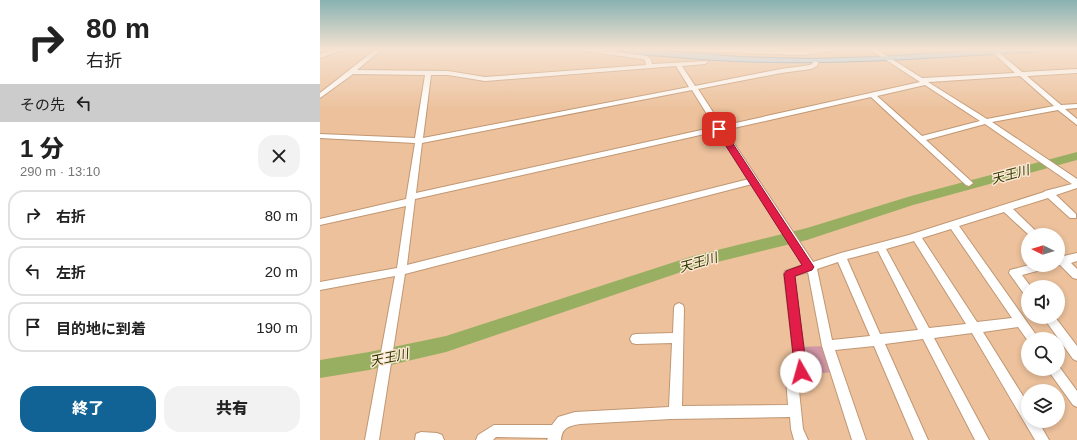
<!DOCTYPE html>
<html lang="ja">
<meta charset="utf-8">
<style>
:root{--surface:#fff;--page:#f2f2f2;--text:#222;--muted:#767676;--line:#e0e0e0;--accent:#116395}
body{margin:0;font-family:Arial,"Noto Sans JP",sans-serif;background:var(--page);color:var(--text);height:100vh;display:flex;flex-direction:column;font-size:15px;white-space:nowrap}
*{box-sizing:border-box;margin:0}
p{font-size:13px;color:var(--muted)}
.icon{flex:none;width:22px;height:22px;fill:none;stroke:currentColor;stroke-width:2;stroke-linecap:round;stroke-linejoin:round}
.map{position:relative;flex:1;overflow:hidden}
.sheet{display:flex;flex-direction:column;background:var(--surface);width:320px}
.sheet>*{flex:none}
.banner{background:#fff;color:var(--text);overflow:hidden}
.needle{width:26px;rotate:275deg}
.controls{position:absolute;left:701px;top:228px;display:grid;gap:8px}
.controls a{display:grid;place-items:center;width:44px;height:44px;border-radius:50%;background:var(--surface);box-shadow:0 2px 6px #0003;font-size:20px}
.pin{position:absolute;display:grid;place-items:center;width:34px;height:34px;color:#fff;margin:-17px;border-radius:8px;box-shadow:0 2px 6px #0006}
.me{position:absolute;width:44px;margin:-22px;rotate:353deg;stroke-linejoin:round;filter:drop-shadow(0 0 3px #0008)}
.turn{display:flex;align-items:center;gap:14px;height:84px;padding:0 20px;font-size:18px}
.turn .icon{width:52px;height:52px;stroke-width:2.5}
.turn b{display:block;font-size:28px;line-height:34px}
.then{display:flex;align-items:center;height:38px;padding:0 20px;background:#0003;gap:8px;font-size:15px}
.round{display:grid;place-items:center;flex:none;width:42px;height:42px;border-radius:16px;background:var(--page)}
.overview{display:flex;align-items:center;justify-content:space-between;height:68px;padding:0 20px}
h1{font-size:24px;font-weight:800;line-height:30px}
.button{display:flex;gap:8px;margin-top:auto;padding:8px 20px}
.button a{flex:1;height:46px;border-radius:16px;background:var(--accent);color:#fff;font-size:16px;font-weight:800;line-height:46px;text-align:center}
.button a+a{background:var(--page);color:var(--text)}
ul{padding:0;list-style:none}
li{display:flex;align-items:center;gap:12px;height:50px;margin:0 8px 6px;padding:0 12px;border:2px solid var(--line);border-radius:16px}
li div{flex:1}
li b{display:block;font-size:15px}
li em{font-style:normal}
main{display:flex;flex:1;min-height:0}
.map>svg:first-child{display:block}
.green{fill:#d297a6}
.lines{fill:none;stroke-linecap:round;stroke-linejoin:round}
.river{fill:#98af61;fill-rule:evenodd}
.minor-casing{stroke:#c09773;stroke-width:2}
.major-casing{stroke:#4b86af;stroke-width:2}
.minor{fill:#fff;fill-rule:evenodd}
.major{fill:#93d0fa;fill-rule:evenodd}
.route{fill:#e11d48;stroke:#92132f}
.labels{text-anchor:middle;stroke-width:3;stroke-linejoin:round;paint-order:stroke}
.water-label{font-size:13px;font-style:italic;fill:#2d3a00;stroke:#fde7d4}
</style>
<main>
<section class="sheet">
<div class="banner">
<div class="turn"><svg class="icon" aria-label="right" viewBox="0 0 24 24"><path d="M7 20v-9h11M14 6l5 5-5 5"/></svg><div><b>80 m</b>右折</div></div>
<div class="then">その先<svg class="icon" aria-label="left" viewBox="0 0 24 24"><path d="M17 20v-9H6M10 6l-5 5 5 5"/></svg></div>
</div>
<div class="overview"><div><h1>1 分</h1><p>290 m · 13:10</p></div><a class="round"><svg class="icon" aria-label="close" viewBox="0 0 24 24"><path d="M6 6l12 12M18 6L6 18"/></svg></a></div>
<ul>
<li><svg class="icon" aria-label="right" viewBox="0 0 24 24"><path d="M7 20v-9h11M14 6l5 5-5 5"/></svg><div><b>右折</b></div><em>80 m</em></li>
<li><svg class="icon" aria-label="left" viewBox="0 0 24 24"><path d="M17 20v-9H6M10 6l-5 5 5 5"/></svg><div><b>左折</b></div><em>20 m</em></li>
<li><svg class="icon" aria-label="arrive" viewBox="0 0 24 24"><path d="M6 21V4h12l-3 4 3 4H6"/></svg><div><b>目的地に到着</b></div><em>190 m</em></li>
</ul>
<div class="button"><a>終了</a><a>共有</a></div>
</section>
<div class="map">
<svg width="757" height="440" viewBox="0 0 757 440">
<rect width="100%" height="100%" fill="#ecc19c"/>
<!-- green -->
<path class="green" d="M505,346L514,372L485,375L482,347Z"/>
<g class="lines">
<!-- river -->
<path class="river" d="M757,152V160L593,205L487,240L373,268L126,352L49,370L0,378V360L49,352L126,336L373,256L487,228L591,196Z"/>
<defs>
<path id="minor" d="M17,49H25L0,58V54Z
M56,49H62L37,70L128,71L165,77L326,65L325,60L323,59L264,51L261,49H276L327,56L331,59L332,64L387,61L388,62L385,64L362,66L375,86L461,69L490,65L492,64L494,60L499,61L497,66L491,69L461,73L378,89L402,126L600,82L549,49H556L602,78L695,73L669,49H675L702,72L757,69V73L707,76L741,105L757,104V108L745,109L757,119V125L738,110L672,122L757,179V188L736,195L756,214V218H750L728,198L693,209L720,235H709L684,212L639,226L719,339H708V341L698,327L663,332L708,404V421H718L729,440H715L652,333L614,338L669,440H655L603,339L565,344L608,440H594L554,346L515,350L546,440H532L502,346L488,272L474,276L487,372L485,376L478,381L483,429L488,440H474L471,429L470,417L351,419L260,424C248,426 242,428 241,440H227L228,438L176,437L173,440H156L158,435L174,425H232L238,417L255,412L349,407L352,343L316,344L312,343L310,339L312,335L316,334L353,333L354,308L355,305L359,303L363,305L364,308L362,406L468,405L466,378L468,374L475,369L464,274L465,271L484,265L432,184L85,274L59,440H45L75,276L0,290V282L77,268L86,206L0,225V219L86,199L95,143L0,138V134L95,138L105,75L33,74L0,98V93ZM356,66L369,87L103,138L111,75H128L165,81ZM700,76L734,106L667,119L608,82ZM605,85L660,121L602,136L557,96ZM372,90L395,127L96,193L102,143ZM551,97L646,185L649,186L653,183L606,140L665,124L752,184L725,191L724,192L589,235L521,253L493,262L405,130ZM398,131L429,179L87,265L95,199ZM631,229L692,318L657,322L602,238ZM594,241L646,324L609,328L566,249ZM558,251L598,330L560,334L527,259ZM518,262L550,336L512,340L497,269Z
M367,49L482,51L501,49H517L514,51L482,55L370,51Z
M738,253L744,256L757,253V261L751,263L757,269V279L753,278L740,265H735H738Z
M709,265H730L728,268L702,275L711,287H708V295L704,294L689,273L690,270Z
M723,317H735L757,346V361L753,359Z
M738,365L757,391V407L753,405L730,373L728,369H738Z
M101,432L117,433L122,435L124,440H95L96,434Z"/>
<path id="major" d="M298,49H318L419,57L491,59L556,57L687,49H723L719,51C594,59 471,69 346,56C335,55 305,55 298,49Z"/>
</defs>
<!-- minor casing -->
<use href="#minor" class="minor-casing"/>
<!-- major casing -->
<use href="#major" class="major-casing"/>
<!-- minor -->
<use href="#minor" class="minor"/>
<!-- major -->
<use href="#major" class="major"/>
</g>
<!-- sky -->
<linearGradient id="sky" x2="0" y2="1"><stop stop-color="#88b2b2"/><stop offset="0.45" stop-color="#f6e3d2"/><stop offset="1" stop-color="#f6e3d2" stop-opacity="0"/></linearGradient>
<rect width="757" height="110" fill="url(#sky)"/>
<!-- route -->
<path class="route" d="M396,127H402L494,267L492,270L475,276L487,372L485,376L481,378L477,376L475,372L464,274L466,271L482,265L395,129Z"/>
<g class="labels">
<!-- water labels -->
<g class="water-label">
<text transform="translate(690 174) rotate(-15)" y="5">天王川</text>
<text transform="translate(378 262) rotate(-16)" y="5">天王川</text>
<text transform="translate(69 357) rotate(-12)" y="5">天王川</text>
</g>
</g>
</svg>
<div class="controls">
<a><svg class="needle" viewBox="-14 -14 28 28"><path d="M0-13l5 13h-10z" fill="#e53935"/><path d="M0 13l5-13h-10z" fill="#767676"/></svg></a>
<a><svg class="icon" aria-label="sound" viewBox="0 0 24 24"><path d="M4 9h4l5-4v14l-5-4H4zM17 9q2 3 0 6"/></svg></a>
<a><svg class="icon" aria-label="search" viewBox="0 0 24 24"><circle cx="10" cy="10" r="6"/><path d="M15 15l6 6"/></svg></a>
<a><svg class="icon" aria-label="layers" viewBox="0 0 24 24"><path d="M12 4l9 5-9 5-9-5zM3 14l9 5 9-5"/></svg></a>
</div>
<div class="pin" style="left:399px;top:129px;background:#d93025"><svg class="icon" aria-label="arrive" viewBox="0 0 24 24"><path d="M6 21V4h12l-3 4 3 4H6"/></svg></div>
<svg class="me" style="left:481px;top:372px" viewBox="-20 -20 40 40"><circle r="19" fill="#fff"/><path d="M0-13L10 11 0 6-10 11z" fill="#e11d48"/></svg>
</div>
</main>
